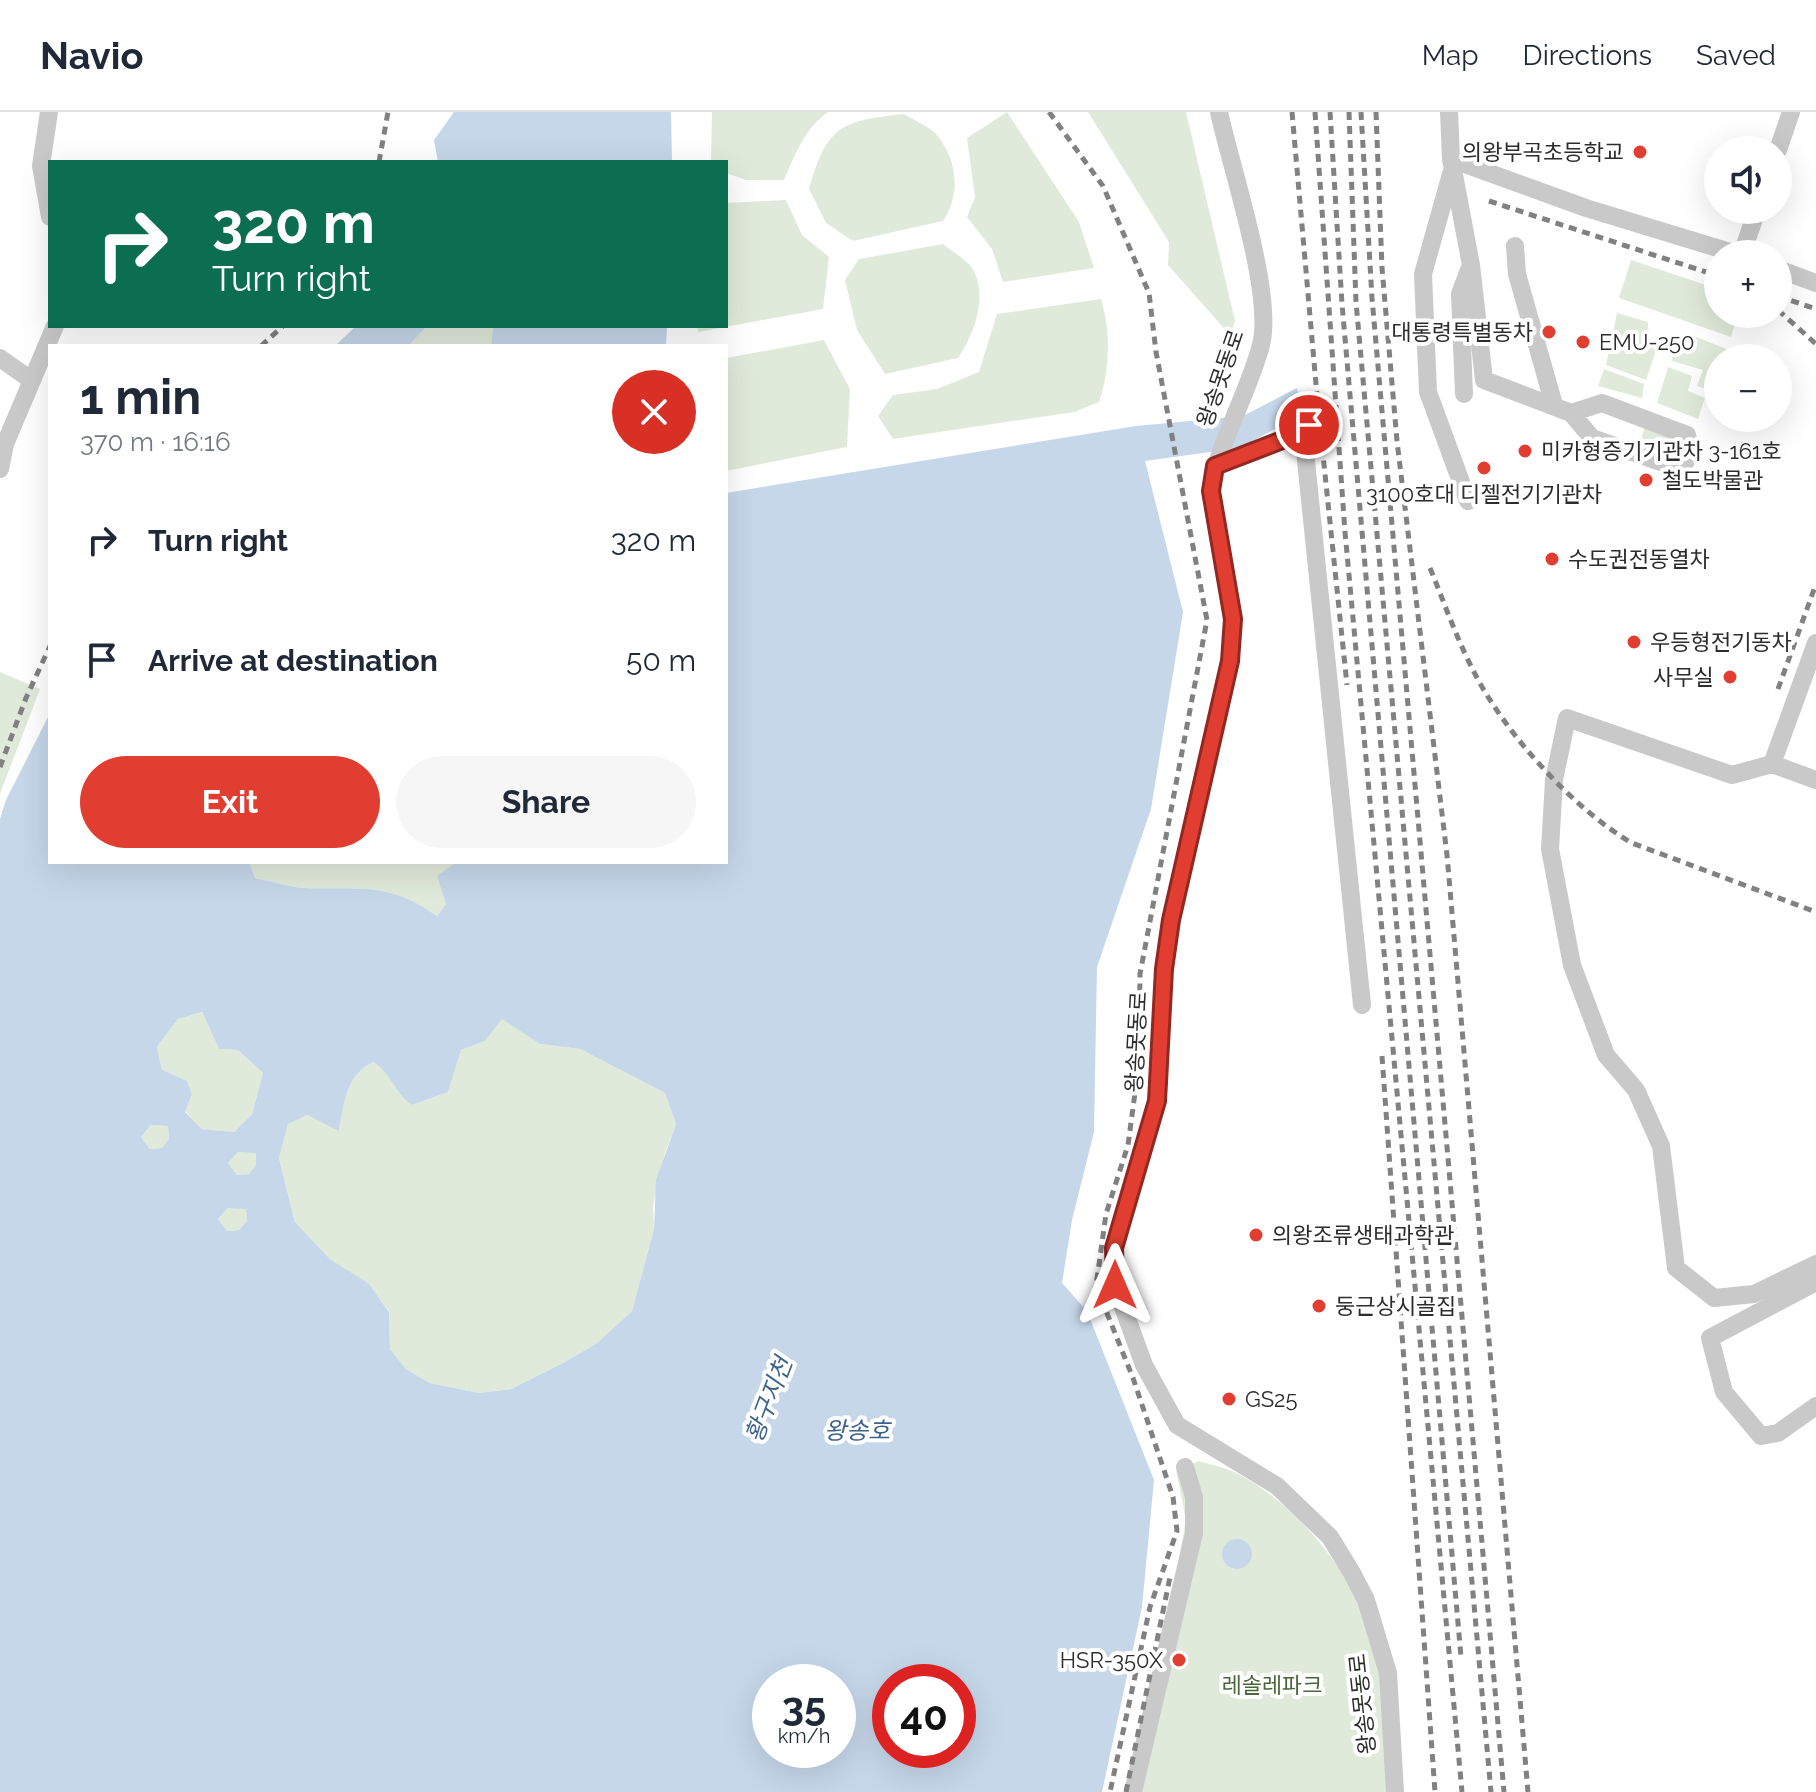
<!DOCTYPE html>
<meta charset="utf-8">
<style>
:root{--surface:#fff;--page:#f6f6f7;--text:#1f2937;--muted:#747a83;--line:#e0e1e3;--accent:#e13e31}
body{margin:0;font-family:Raleway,"Noto Sans KR",sans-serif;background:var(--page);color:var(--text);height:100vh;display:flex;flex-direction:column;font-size:30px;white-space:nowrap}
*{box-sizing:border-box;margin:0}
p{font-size:26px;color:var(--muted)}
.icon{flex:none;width:44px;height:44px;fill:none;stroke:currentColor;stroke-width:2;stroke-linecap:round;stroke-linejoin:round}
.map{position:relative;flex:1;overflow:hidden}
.side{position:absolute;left:48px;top:232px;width:680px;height:520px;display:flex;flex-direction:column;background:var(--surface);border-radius:0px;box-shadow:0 8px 32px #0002}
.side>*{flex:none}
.banner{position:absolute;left:48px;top:48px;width:680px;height:168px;border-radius:0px;box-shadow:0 8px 32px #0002;background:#0b6e4f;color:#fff;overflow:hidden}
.controls{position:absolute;left:1704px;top:24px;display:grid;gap:16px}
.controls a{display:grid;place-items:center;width:88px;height:88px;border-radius:50%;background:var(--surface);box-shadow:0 8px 32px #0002;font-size:40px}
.speed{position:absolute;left:752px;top:1552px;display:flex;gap:16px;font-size:40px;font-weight:700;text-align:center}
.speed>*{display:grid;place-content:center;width:104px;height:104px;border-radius:50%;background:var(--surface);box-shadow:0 8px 32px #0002;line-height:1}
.speed small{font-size:20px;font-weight:400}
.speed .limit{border:12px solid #d22;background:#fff;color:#111}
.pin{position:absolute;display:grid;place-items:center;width:68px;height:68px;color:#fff;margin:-34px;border:4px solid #fff;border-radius:50%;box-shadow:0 2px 8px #0007}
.me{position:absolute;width:88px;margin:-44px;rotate:0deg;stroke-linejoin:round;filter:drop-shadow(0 0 6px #0008)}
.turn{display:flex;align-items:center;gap:28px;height:168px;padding:0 32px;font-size:36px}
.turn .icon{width:104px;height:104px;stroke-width:2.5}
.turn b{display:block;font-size:56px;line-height:68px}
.round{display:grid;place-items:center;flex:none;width:84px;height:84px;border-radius:42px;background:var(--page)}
.summary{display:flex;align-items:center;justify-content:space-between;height:136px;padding:0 32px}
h1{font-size:48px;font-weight:700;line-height:60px}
.action{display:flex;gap:16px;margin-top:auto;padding:16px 32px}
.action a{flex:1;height:92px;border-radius:48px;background:var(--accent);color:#fff;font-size:32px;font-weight:700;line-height:92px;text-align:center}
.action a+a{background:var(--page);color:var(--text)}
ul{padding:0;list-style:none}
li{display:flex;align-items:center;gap:24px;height:120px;padding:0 32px}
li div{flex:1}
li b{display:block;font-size:30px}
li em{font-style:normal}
header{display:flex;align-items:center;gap:48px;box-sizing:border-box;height:112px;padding:0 40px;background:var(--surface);border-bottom:2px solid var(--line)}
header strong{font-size:38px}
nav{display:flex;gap:44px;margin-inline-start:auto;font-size:28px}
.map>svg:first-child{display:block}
.green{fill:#e0eada}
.water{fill:#c6d7ea;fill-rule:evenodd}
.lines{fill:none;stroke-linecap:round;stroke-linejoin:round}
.minor{stroke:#c9c9c9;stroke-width:18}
.rail{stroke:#818181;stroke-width:5;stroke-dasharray:8 6;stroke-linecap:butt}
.route-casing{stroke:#922820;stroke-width:20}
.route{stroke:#e13e31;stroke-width:14}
.poi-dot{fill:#e13e31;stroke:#fff;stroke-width:3}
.labels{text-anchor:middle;stroke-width:8;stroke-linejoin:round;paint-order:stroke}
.poi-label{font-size:22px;fill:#2c2c2c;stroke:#fff;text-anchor:start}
.street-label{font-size:22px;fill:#2c2c2c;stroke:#fff}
.park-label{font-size:22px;fill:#49673b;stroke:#fff}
.water-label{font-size:24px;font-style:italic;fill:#3d628c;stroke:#fff}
</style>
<header>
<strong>Navio</strong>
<nav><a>Map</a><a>Directions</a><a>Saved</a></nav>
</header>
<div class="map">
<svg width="1816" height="1680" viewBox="0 0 1816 1680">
<rect width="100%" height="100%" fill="#fff"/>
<!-- green -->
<path class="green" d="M712,0H828C805,16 795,43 784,68H746L726,61V50H711Z
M1007,0L1079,110L1094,156L1003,170L992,137L967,105L975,85L967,26Z
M1088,0H1186L1235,209L1230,223L1168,153L1169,130Z
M904,2C914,8 928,14 936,22C958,48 961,82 943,109L853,129L826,111L809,77C827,14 840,9 904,2Z
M786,88L802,123L829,145L823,197L698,220L697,214H726V91Z
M943,132C951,139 966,147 972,156C989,183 974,223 958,246L885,262L857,218L845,168L859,147Z
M1631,148L1718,177V202H1738L1731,225L1619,186Z
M1101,187C1111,219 1110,258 1099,290L1074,300L893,327L878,304L893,283L937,277L979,260L997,202Z
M1617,201L1648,210L1649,231L1657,236L1646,268L1606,253Z
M427,214H493L491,234H408Z
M1694,224L1729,238L1726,246H1718V264L1712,279L1697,274L1703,258L1672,249L1675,239Z
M824,228L850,277L847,335L726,359V246Z
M1668,255L1692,264L1688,279L1705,286L1698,307L1657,291Z
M1604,257L1644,272L1642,286L1598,274Z
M1645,315L1679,329L1678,341L1670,346L1638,335Z
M0,560L40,577L0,682Z
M249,750H452L455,751L446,792L437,804C388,769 361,778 305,776C288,775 271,769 255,766Z
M202,900L219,937L238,938L263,961L252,1002L234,1020L202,1017L185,999L192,984L162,958L157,935L178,907Z
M502,906L540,932L580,937L665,981L676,1012L665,1041L653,1094L654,1117L632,1199L597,1231L565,1250L511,1277L479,1281L430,1271L406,1257L390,1237L389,1199L369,1173L330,1147L295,1110L279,1046L288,1011L307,1003L339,1018C344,990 346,964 373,950C391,961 395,982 412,993L448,980L461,938L485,929Z
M151,1013L168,1014L169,1027L162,1036L150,1037L141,1025Z
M238,1040H256V1054L249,1062L237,1063L228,1051Z
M228,1096H246L247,1109L239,1118L227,1119L218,1107Z
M1199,1349C1212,1353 1228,1356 1240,1363C1311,1402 1369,1482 1380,1563C1386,1601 1384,1641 1387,1680H1138L1184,1487L1180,1441L1186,1408L1176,1358Z"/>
<!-- water -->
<path class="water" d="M454,0H671L672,50H438L434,28Z
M356,214H427L408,234H335Z
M493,214H667L666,234H491Z
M1297,276L1303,302L1239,336L1145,349L1183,500L1151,697L1097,855L1094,1020L1072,1108L1062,1171L1087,1199L1154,1368L1142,1495L1102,1680H0V707L6,688L50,601V750H249L255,766C271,769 289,775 305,776C361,778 388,769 437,804L446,792L437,764L454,752L452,750H726V381L1136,314L1243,304ZM202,900L219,937L238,938L263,961L252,1002L234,1020L202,1017L185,1000L192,983L187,969L162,958L157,935L178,907ZM502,907L540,932L580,937L665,981L676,1012L656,1068L654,1117L632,1199L597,1231L565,1250L511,1277L479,1281L430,1271L406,1257L390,1237L389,1200L369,1172L330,1147L295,1110L279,1046L288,1012L307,1003L339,1019C344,990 346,964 373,950C391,961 395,982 412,993L448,980L461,938L485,929ZM151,1013L168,1014L169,1027L162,1036L150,1037L141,1025ZM238,1040L256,1041V1053L249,1062L237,1063L228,1051ZM228,1096L246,1097L247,1109L239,1118L227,1119L218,1107ZM770,1570H838V1638H770ZM890,1570H958V1638H890Z
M1222 1442a15 15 0 1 1 30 0a15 15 0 1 1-30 0Z"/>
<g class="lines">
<!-- minor -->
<path class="minor" d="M49,0L41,54L50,105
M1219,0C1231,56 1274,182 1261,233C1249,278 1225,319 1213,365L1211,379L1233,507L1230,549L1171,808L1164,857L1157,989L1114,1136L1115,1173L1144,1253L1177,1313L1277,1374L1330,1425L1352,1461L1366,1488L1388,1561L1395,1680
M1449,0L1451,47L1586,96L1737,142
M1778,38L1791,0
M1451,47L1471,153L1484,268L1571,301L1592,326L1675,355L1685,351L1691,340L1687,323L1602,291L1571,301
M1451,62L1423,162L1428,280L1468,389
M1515,134L1517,162L1554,293
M1742,142L1757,98
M1778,157L1816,171
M0,246L31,268
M1464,282L1460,182L1469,158
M1303,320L1362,893
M1215,354L1303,320L1309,313
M0,357L5,332L55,214
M1772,652L1732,663L1567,606L1554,668L1550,737L1572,853L1606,943L1636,978L1661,1034L1676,1156L1714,1186L1754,1182L1816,1152
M1772,652L1816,531
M1772,652L1816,668
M1816,1170L1710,1226L1724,1280L1761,1324L1778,1321L1816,1294
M1133,1680L1194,1421V1385L1185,1355"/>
<!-- rail -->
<path class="rail" d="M1049,0L1103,74L1149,181L1156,240L1207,508L1140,862L1139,951L1128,1033L1106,1102L1096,1174L1133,1266L1173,1385L1177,1419L1150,1495L1110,1680
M1292,0L1318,295L1347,573
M1315,0L1345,420L1462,1680
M1330,0L1342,192L1461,1545
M1349,0L1356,190L1491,1680
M1361,0L1372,186L1504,1680
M1376,0L1382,156L1397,329L1447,743L1528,1680
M379,50L388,0
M1489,89L1718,164
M1778,184L1816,197
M1778,198L1816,232
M261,234L283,214
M1430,456C1444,490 1456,525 1473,558C1503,619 1573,697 1632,731L1816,800
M1778,577L1816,472
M0,655L26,586L50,534
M1382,944L1435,1680
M1126,1680L1170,1465"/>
</g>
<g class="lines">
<defs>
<path id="route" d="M1115,1173L1114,1136L1157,989L1164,857L1171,808L1230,549L1233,507L1211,379L1215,354L1303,320L1309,313"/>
</defs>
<!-- route casing -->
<use href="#route" class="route-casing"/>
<!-- route -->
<use href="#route" class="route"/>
</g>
<!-- markers -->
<g class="poi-dot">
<circle cx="1640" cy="40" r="8"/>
<circle cx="1549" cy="220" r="8"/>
<circle cx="1583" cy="230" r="8"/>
<circle cx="1525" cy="339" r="8"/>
<circle cx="1484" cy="356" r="8"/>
<circle cx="1646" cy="368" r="8"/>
<circle cx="1552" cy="447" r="8"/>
<circle cx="1634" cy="530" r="8"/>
<circle cx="1730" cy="565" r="8"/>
<circle cx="1256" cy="1123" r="8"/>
<circle cx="1319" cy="1194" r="8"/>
<circle cx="1229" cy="1287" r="8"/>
<circle cx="1179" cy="1548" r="8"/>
</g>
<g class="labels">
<!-- poi labels -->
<g class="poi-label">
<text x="1624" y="48" text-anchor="end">의왕부곡초등학교</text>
<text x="1533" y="228" text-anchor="end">대통령특별동차</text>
<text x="1599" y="238">EMU-250</text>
<text x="1541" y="347">미카형증기기관차 3-161호</text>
<text x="1662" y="376">철도박물관</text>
<text x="1484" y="390" text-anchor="middle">3100호대 디젤전기기관차</text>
<text x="1568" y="455">수도권전동열차</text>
<text x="1650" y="538">우등형전기동차</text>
<text x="1714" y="573" text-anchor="end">사무실</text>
<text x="1272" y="1131">의왕조류생태과학관</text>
<text x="1335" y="1202">둥근상시골집</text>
<text x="1245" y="1295">GS25</text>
<text x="1163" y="1556" text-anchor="end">HSR-350X</text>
</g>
<!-- street labels -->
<g class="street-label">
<text transform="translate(1220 266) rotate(-71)" y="8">왕송못동로</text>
<text transform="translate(1136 930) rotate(-87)" y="8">왕송못동로</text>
<text transform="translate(1362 1592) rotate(-96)" y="8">왕송못동로</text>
</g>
<!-- park labels -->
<g class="park-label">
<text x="1272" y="1581">레솔레파크</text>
</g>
<!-- water labels -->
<g class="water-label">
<text transform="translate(769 1288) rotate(-69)" y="8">황구지천</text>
<text x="857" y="1327">왕송호</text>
</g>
</g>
</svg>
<div class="controls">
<a><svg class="icon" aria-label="sound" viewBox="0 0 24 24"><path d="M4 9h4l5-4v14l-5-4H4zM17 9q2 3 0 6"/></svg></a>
<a>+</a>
<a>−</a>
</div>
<div class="speed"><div>35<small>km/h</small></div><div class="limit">40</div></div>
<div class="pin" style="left:1309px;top:313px;background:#d93025"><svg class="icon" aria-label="arrive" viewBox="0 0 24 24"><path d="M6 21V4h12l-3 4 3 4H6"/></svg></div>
<svg class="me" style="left:1115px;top:1173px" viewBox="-20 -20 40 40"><path d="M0-17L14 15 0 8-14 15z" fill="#e13e31" stroke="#fff" stroke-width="4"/></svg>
<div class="banner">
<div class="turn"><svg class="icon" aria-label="right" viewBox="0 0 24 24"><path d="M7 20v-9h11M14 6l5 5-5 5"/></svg><div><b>320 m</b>Turn right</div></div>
</div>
<section class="side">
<div class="summary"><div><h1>1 min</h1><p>370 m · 16:16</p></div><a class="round" style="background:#d93025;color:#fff"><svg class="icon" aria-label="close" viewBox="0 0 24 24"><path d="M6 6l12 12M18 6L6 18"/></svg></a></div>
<ul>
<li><svg class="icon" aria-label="right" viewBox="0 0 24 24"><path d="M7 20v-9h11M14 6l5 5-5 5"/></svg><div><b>Turn right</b></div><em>320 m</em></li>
<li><svg class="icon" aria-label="arrive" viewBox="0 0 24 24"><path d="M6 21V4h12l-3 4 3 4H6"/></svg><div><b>Arrive at destination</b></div><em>50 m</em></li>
</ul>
<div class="action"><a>Exit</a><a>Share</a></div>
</section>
</div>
